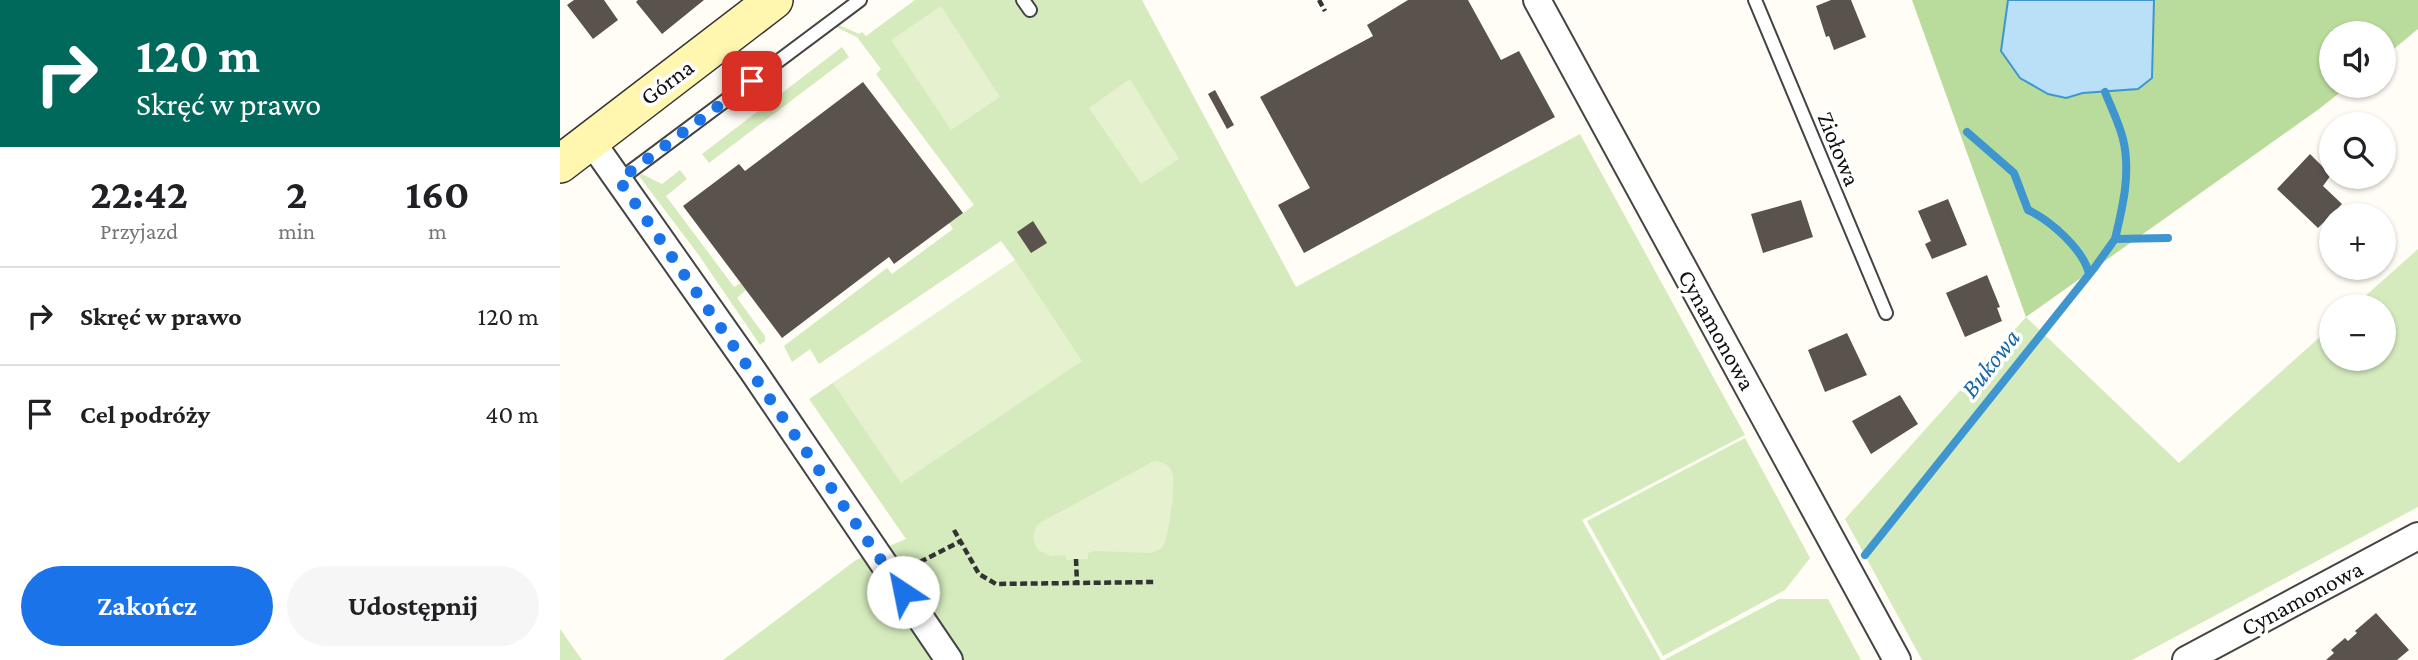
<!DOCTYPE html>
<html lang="pl">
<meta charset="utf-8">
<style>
:root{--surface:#fff;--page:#f6f6f6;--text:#202124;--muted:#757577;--line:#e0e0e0;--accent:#1a73e8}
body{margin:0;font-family:"Crimson Pro",serif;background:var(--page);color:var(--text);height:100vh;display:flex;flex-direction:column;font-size:26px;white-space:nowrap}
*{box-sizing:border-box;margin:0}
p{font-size:23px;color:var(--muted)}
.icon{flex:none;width:38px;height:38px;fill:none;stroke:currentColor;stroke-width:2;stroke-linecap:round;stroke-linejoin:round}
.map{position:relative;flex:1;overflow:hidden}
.sheet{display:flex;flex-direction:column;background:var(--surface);width:560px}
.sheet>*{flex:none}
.hud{background:#00695c;color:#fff;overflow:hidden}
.buttons{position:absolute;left:1759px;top:21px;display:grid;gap:14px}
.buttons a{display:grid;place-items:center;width:77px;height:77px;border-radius:50%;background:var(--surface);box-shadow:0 2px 5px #0004;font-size:35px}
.pin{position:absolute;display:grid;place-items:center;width:60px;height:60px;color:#fff;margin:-30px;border-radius:14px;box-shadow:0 4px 10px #0006}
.me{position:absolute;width:77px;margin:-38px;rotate:326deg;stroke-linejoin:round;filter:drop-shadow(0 0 5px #0008)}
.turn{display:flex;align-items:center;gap:24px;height:147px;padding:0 21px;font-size:32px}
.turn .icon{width:91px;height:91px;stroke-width:2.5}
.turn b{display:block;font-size:49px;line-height:60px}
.eta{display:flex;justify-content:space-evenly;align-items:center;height:119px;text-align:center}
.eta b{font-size:42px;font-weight:700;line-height:49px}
.button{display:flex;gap:14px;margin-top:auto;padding:14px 21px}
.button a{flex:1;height:80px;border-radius:42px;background:var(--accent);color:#fff;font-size:28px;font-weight:700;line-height:80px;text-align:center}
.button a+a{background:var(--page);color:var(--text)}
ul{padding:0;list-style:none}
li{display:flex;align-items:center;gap:21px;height:98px;padding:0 21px;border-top:2px solid var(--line)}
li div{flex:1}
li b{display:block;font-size:26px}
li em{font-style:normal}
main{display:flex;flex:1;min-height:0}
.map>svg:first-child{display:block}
.green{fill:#d5ebbd}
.forest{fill:#b9dc9c}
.pitch{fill:#e6f2cf}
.water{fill:#b9e0f7;stroke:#3f96cf;stroke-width:2}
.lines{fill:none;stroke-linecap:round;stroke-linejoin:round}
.stream{stroke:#3f96cf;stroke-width:8}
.building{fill:#5a524d}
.lane-casing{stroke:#444;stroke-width:16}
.street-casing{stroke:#444;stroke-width:30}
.secondary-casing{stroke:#333;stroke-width:40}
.path{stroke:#333;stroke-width:4.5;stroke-dasharray:7 3.5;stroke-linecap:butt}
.lane{stroke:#fff;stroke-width:12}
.street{stroke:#fff;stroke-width:26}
.secondary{stroke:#fff6b0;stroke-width:37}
.route{stroke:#1a73e8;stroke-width:12;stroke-dasharray:0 21.6}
.labels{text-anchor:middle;stroke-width:7;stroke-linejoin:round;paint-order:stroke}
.street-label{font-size:24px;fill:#111;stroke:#fff}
.water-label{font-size:26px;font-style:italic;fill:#1768a6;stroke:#fff}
</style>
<main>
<section class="sheet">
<div class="hud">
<div class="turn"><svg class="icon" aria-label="right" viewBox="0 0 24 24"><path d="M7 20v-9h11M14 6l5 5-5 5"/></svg><div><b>120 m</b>Skręć w prawo</div></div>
</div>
<div class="eta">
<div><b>22:42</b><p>Przyjazd</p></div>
<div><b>2</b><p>min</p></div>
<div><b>160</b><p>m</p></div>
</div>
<ul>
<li><svg class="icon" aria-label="right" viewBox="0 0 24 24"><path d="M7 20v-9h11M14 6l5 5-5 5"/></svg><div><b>Skręć w prawo</b></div><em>120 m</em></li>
<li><svg class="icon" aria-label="arrive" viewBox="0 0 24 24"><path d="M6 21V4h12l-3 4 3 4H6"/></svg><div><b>Cel podróży</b></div><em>40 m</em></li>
</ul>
<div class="button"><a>Zakończ</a><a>Udostępnij</a></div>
</section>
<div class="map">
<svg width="1858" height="660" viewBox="0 0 1858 660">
<rect width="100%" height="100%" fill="#fffdf5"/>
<!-- green -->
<path class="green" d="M355,0H582L736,287L1020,134L1185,435L1022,520L1101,660H163L296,560L346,539L249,399L455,260L441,241L259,364L250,349L232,362L224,346L327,268L332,274L393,229L389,223L414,205L316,74L321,69L297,37L276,27L279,25L299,34L302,32L306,36Z
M282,47L289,57L149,163L142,154Z
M120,170L127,179L106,196L174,287L181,283L186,290L177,298L205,336V341L200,345L138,254L79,176L82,174L102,184Z
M1858,249V507L1572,660H1362L1285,519L1466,317L1619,463L1771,327V359H1824V306H1794Z
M1185,438L1250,558L1225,590L1103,656L1027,521Z
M1219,599H1268L1301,660H1104Z
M0,629L22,660H0Z"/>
<!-- forest -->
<path class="forest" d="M1352,0H1448L1442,51L1506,98L1592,78L1594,0H1858V29L1824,57V33H1771V86H1788L1759,109L1466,317Z"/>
<!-- pitch -->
<path class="pitch" d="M381,6L440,97L391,130L331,40Z
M570,79L619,159L581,184L529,108Z
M455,260L522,361L341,483L273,383Z
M594,461C602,462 609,464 612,472C616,482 609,534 604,544C601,550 597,551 590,553L535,551L528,553V559L507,560L505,555L491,556L478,550C472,540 472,534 478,524Z"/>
<!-- water -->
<path class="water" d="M1448,0H1594L1592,78L1578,89L1523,93L1506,98L1488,94L1460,78L1441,51Z"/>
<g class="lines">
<!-- stream -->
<path class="stream" d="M1545,92C1551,107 1559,123 1563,139C1571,172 1563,206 1555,239
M1407,132L1454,173L1468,210C1490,220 1524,250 1529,274
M1305,555L1535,267L1555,239L1608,238"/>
</g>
<!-- building -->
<path class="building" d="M14,0H44L58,20L33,39L7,5Z
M78,0H144L102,34L76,2Z
M848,0H908L941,60L959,51L995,117L744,253L718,205L750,188L700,97L813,36L807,25Z
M1271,0H1291L1306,37L1274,50L1269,36L1266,37L1256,6Z
M303,82L403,213L334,264L329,257L222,338L123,206L179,164L185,171Z
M655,90L674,125L667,129L648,94Z
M1750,154L1771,175L1763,186L1782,204L1758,228L1717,189Z
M1388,199L1407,245L1372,259L1365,244L1371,241L1358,211Z
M1241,200L1253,237L1203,253L1191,214Z
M473,221L487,243L471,253L457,232Z
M1427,275L1440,307L1437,308L1442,321L1405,337L1386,293Z
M1287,333L1307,375L1265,392L1248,350Z
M1340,395L1358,424L1311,454L1292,421Z
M1816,613L1849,650L1837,660H1766L1774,653L1771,650L1785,638L1788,641L1797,633L1795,631Z"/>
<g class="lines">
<defs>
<path id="lane" d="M463,0L470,10
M1195,0L1326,313
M59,180L300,0"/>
<path id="street" d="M977,0L1337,660
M31,141L193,371L389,660
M1626,660L1858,536"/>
<path id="secondary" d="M0,164L214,0"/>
</defs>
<!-- lane casing -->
<use href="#lane" class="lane-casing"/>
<!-- street casing -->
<use href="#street" class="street-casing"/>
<!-- secondary casing -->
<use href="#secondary" class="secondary-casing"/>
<!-- path -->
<path class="path" d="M759,0L765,11
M394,530L419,574L436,584L595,582
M516,559L517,584
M360,562L399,542"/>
<!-- lane -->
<use href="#lane" class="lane"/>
<!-- street -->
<use href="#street" class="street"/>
<!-- secondary -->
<use href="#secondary" class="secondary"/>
</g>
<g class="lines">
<!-- route -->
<path class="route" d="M192,81L59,180L343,592"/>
</g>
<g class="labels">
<!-- street labels -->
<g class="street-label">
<text transform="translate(107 82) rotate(-37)" y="8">Górna</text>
<text transform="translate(1279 149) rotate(68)" y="8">Ziołowa</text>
<text transform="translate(1157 330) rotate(61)" y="8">Cynamonowa</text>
<text transform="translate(1742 598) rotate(-28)" y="8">Cynamonowa</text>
</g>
<!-- water labels -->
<g class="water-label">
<text transform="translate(1430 363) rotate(-52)" y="9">Bukowa</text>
</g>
</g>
</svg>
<div class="buttons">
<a><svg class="icon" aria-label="sound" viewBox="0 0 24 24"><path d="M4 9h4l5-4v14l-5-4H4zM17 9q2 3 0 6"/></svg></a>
<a><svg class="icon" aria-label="search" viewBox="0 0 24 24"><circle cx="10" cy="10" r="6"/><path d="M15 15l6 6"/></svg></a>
<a>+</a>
<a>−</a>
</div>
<div class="pin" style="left:192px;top:81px;background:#d93025"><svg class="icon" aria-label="arrive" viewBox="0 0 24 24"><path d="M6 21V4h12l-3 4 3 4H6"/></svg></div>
<svg class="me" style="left:343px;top:592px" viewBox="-20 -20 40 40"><circle r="19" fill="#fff"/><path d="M0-13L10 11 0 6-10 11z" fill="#1a73e8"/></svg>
</div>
</main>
